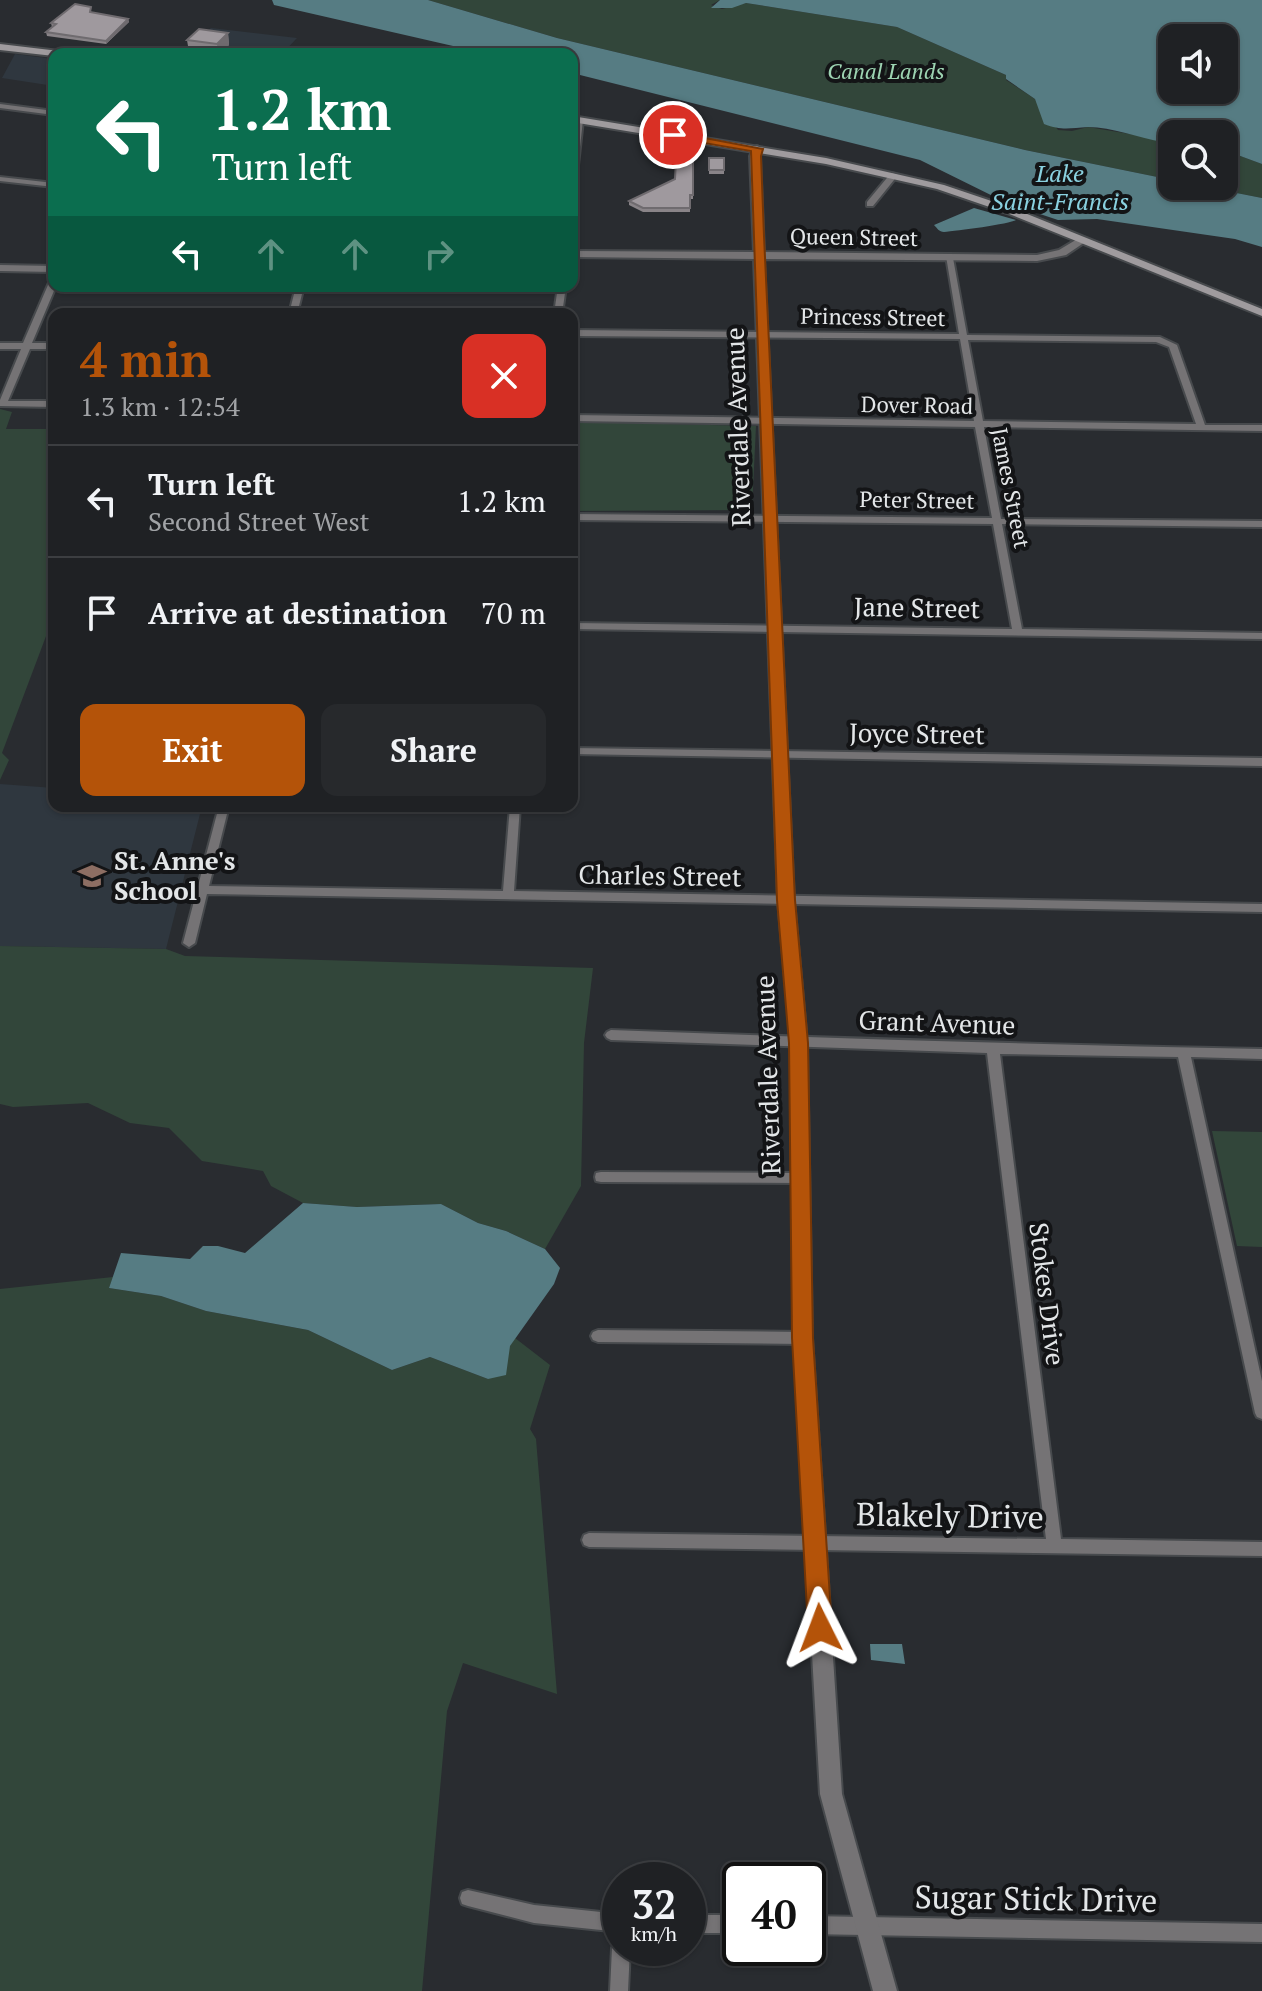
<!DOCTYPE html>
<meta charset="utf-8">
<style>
:root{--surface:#1f2124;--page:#27292c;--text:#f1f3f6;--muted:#a1a3a6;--line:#3c3e41;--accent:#b45309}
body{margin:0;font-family:"PT Serif",serif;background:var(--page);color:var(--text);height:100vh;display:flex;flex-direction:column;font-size:30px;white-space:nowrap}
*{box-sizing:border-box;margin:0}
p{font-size:26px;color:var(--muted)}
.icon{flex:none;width:44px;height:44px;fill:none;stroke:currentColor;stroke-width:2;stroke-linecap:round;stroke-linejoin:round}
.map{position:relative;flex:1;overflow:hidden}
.drawer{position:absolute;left:48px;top:308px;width:530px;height:504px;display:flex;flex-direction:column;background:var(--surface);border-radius:16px;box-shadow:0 2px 6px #0004,0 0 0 2px var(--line)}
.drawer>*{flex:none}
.hud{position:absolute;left:48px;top:48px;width:530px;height:244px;border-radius:16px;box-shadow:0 2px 6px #0004,0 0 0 2px var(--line);background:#0b6e4f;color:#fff;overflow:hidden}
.fabs{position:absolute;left:1158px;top:24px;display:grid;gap:16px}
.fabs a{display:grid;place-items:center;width:80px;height:80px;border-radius:16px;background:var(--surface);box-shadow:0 2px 6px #0004,0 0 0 2px var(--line);font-size:40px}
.speed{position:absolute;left:602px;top:1862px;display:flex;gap:16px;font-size:40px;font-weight:700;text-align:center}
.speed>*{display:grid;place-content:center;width:104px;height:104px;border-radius:50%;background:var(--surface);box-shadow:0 2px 6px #0004,0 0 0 2px var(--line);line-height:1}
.speed small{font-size:20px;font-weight:400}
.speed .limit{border:4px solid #111;border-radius:12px;background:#fff;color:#111}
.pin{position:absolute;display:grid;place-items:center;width:68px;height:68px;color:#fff;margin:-34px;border:4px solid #fff;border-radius:50%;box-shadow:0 2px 8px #0007}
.me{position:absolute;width:88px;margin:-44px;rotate:357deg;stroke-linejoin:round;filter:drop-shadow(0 0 6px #0008)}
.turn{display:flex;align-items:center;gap:28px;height:168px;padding:0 32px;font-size:36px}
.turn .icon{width:104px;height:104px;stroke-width:2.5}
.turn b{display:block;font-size:56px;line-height:68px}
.lanes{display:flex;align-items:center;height:76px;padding:0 32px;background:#0003;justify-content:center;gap:40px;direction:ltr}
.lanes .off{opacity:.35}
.round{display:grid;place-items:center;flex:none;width:84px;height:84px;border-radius:16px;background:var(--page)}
.headline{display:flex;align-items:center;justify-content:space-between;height:136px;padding:0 32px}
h1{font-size:48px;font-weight:700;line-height:60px;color:var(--accent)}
.button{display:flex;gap:16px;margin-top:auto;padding:16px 32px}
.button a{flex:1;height:92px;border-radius:16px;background:var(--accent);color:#fff;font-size:32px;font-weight:700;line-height:92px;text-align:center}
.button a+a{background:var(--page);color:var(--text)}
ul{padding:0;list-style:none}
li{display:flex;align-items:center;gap:24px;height:112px;padding:0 32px;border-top:2px solid var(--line)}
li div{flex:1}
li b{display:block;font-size:30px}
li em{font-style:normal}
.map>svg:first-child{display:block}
.built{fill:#2f373f}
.green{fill:#32463a}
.water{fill:#567c83;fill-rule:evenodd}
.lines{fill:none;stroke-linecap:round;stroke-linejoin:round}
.minor-casing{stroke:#474a4d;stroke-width:4}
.tertiary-casing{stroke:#474a4d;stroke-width:4}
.secondary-casing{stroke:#474a4d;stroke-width:4}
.minor{fill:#757375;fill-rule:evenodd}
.tertiary{fill:#757375;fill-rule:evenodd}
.secondary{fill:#9f9b9e;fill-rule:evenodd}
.wall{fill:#898488}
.shaded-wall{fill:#6f6b6f}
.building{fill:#9f999e;stroke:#6f6b6f;stroke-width:2}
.route{fill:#b45309;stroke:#753606;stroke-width:2}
.labels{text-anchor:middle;stroke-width:8;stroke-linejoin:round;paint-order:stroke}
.far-park-label{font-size:22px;font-style:italic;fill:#9dd4b2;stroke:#131416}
.far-street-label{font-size:22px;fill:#e3e6e8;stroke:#131416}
.far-water-label{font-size:24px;font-style:italic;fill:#8ad1e0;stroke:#131416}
.street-label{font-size:26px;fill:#e3e6e8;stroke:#131416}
.poi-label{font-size:26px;font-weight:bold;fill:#e3e6e8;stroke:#131416;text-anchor:start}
.near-street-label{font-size:32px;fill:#e3e6e8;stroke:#131416}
</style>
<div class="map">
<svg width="1262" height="1991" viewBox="0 0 1262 1991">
<rect width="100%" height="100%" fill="#292c30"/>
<!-- built -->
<path class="built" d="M211,28L297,38L282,54H181Z
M15,54L54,59V86L2,78Z
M0,784L54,788V806H202L166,949L0,946Z"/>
<!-- green -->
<path class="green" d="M428,0H720L711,5L722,9L746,3L897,27L1006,75V80L1035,99L1058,130L1072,131L1088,127L1172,141V180L1025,150L557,38Z
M1224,150L1262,164V198L1201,186H1224Z
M0,409L12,412L6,429H54V615L2,753L9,760L0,780Z
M572,422L756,426L752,510L572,511Z
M0,946L166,949L185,956L593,968L584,1043L581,1186L545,1249L506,1231L478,1223L441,1204L357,1207L303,1203L271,1186L263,1171L202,1161L169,1128L130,1123L88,1103L13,1107L0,1104Z
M1212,1131L1262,1132V1247L1237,1246Z
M113,1277L109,1288L161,1296L206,1311L308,1330L392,1370L430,1357L488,1379L515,1338L550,1365L530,1429L536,1439L557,1694L463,1663L447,1711L422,1991H0V1289Z"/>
<!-- water -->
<path class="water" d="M272,0H428L557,38L1025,150L1172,180V186H1201L1262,198V247L1235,239L1097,219L1058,220L1007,203L920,160L572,73V54H488L274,5Z
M720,0H1262V164L1224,150V134H1172V141L1163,142C1139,138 1112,127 1088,127C1070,128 1062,131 1044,124L1035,99L1006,79V75L897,27L746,3L732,8H711ZM1172,38H1224V90H1172Z
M974,208L1016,220C1010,224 956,231 944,232C939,232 937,228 934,225Z
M303,1203L357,1207L441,1204L478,1223L506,1231L545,1249L560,1268L554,1284L510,1346L506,1375L488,1379L430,1357L392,1370L308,1330L206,1311L161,1296L109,1288L121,1253L190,1259L203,1246H218L245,1253Z
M870,1644H902L905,1664L871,1660Z"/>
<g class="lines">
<defs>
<path id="minor" d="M0,104L54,111V115L0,108Z
M576,118L583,120L576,183L572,185V150Z
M891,173L898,175L873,206H867V202Z
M0,177L54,183V187L0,181Z
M946,256L953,258L967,335L1160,337L1177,345L1205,425H1262V431L984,427L1001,519L1262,521V527L1002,524L1022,629L1262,633V639L572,629V623L1012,629L993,524L572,520V514L992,518L975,427L572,421V415L974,421L960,339L572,336V330L959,334ZM968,340L1156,342L1169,347L1196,424L983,421Z
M51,278H54V286H56L32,343H54V349H30L8,401H54V407L0,406V400L21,349H0V343H23Z
M296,286H304L297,314H289Z
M558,286H566L562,314H554Z
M572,748L1262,758V766L572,754Z
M219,806H229L209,886L503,891L510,806H520L514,891L1262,904V912L207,894L195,943L189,947L183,943Z
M611,1030C828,1038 1046,1045 1262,1049V1059L1191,1057L1262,1381V1419L1257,1417L1255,1413L1178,1057L1000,1054L1061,1539L1262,1542V1556L589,1547L584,1545L582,1540L584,1535L589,1533L1046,1539L987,1053L611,1040L607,1038L605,1035L607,1032Z
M601,1172L801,1173L806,1174L808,1178L806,1182L801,1183L601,1182L596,1181L595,1177L596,1173Z
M598,1330L803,1332L808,1334L810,1338L808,1342L803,1344L598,1342L593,1340L591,1336L593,1332Z
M468,1890L534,1905L620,1914V1932L534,1923L468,1906L462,1904L460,1898L462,1892Z
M688,1915H740V1933H688Z
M808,1916L1262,1924V1942L808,1934Z
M620,1940V1948H630L628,1991H610L612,1948L615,1942Z"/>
<path id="tertiary" d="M757,146L762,149L760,156L764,252L1037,255L1059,250L1079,238L1088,240L1066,255L1037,261L764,259L794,900L807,1043L812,1338L842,1794L897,1991H873L820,1794L794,1338L791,1043L778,900L754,259L572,257V251L754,252L750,156L754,147Z
M0,265L54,266V272L0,271Z"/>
<path id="secondary" d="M0,44L59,51L64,54H54V56L0,50Z
M572,116L826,158L944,185L1015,209L1262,309V316L1007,213L937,189L826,164L572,122Z"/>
</defs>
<!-- minor casing -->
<use href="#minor" class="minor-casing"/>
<!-- tertiary casing -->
<use href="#tertiary" class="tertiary-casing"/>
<!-- secondary casing -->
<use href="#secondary" class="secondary-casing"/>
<!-- minor -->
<use href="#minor" class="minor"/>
<!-- tertiary -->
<use href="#tertiary" class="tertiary"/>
<!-- secondary -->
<use href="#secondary" class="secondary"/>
</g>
<!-- wall -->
<path class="wall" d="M91,7V12L128,19L129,22L106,44L47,36L46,32L52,27L51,23Z
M228,33L229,45L219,54L189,52L187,40Z
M709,158H724V174H709Z
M693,160V199H690V212H643L629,205V201L675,179Z"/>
<!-- shaded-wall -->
<path class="shaded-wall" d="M128,19L129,22L106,44V41Z
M228,33L229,45L218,54L217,44Z"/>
<!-- building -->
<path class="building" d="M75,4L91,7L90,12L128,19L106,41L46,32L56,24L51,23Z
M199,29L228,33L217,44L187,40Z
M403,50L446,54H399Z
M709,158H724V170H709Z
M676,160H693V195H690V208H643L629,201L675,179Z"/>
<!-- route -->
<path class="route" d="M673,132L763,149L761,156L764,236L795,900L808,1043L813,1338L832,1628L828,1636L820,1639L812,1636L808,1628L792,1338L789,1043L777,900L751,151L669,137V133Z"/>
<!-- icons -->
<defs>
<symbol id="school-bare" viewBox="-9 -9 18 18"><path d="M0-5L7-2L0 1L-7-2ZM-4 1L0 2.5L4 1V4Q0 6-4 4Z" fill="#8d6e63" stroke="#131416" stroke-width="2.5" paint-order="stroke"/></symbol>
</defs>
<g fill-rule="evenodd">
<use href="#school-bare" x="72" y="856" width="40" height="40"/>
</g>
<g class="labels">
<!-- far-park labels -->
<g class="far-park-label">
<text x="886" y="79">Canal Lands</text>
</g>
<!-- far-street labels -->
<g class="far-street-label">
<text transform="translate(854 237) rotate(1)" y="8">Queen Street</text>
<text transform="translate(873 317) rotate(1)" y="8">Princess Street</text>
<text transform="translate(917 405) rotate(1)" y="8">Dover Road</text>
<text transform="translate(1011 488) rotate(79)" y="8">James Street</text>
<text transform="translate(917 500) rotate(1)" y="8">Peter Street</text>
</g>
<!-- far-water labels -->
<g class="far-water-label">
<text x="1060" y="182">Lake<tspan x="1060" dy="28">Saint-Francis</tspan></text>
</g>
<!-- street labels -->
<g class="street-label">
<text transform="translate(738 427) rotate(-92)" y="9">Riverdale Avenue</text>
<text transform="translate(917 608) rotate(1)" y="9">Jane Street</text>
<text transform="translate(917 734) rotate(1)" y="9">Joyce Street</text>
<text transform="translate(660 876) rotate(1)" y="9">Charles Street</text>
<text transform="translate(937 1023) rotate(2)" y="9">Grant Avenue</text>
<text transform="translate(768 1075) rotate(-92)" y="9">Riverdale Avenue</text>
<text transform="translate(1047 1294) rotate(83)" y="9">Stokes Drive</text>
</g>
<!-- poi labels -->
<g class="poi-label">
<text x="114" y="870">St. Anne's<tspan x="114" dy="30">School</tspan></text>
</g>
<!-- near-street labels -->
<g class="near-street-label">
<text transform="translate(950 1516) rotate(1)" y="11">Blakely Drive</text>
<text transform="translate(1036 1899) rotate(1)" y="11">Sugar Stick Drive</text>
</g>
</g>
</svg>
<div class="fabs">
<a><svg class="icon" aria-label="sound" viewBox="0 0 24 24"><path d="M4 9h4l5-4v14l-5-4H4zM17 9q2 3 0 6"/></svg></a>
<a><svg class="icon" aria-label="search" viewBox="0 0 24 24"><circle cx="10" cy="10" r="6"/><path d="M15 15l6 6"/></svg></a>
</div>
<div class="speed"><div>32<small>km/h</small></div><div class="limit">40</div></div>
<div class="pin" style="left:673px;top:135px;background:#d93025"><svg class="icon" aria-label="arrive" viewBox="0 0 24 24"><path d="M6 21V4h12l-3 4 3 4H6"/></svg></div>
<svg class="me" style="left:820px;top:1628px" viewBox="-20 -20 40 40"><path d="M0-17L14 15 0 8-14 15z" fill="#b45309" stroke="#fff" stroke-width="4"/></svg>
<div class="hud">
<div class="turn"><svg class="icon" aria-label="left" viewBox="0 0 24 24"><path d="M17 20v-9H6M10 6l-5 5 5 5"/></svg><div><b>1.2 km</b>Turn left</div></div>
<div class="lanes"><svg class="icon" aria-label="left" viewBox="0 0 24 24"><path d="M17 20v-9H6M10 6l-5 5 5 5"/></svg><svg class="icon off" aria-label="ahead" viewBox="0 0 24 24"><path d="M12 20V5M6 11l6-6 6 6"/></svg><svg class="icon off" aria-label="ahead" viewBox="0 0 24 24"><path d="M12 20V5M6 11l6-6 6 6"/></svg><svg class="icon off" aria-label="right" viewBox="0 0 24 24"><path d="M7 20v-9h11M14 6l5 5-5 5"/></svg></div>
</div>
<section class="drawer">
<div class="headline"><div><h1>4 min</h1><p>1.3 km · 12:54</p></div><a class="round" style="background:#d93025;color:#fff"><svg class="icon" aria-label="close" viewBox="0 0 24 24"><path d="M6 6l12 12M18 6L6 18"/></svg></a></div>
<ul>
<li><svg class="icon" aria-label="left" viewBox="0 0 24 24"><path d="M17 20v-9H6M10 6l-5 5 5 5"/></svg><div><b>Turn left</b><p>Second Street West</p></div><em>1.2 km</em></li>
<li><svg class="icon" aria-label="arrive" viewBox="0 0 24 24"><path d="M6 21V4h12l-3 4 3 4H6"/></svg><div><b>Arrive at destination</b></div><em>70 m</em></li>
</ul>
<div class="button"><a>Exit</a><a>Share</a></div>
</section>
</div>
